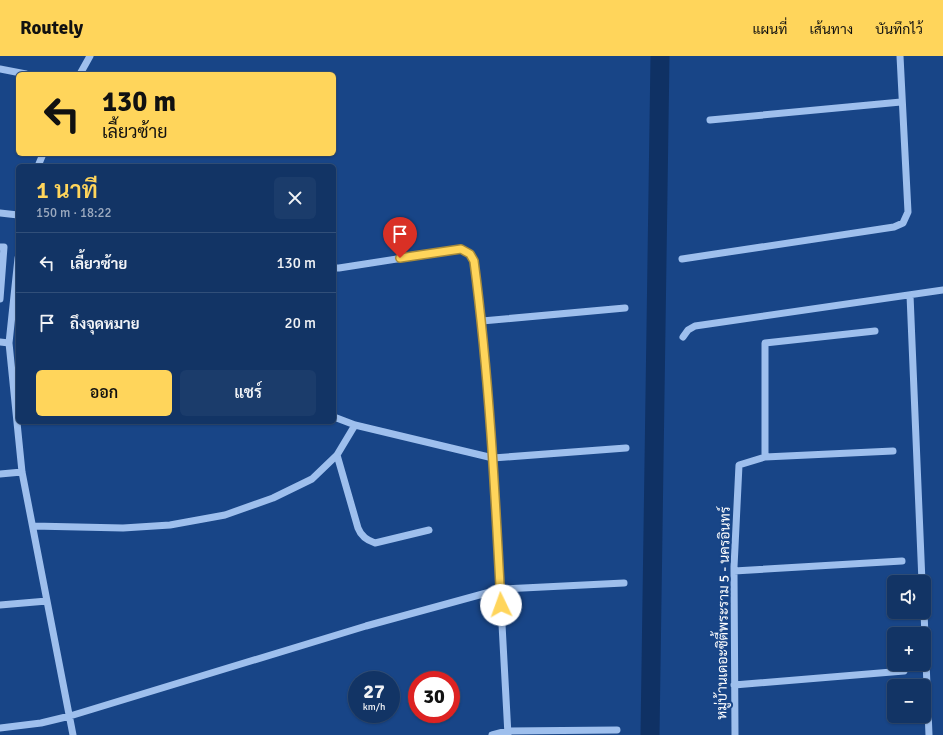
<!DOCTYPE html>
<html lang="th">
<meta charset="utf-8">
<style>
:root{--surface:#123465;--page:#1b3c6b;--text:#f1f3f6;--muted:#9caabf;--line:#314f79;--accent:#ffd55b}
body{margin:0;font-family:Signika,Sarabun,sans-serif;background:var(--page);color:var(--text);height:100vh;display:flex;flex-direction:column;font-size:15px;white-space:nowrap}
*{box-sizing:border-box;margin:0}
p{font-size:13px;color:var(--muted)}
.icon{flex:none;width:22px;height:22px;fill:none;stroke:currentColor;stroke-width:2;stroke-linecap:round;stroke-linejoin:round}
.map{position:relative;flex:1;overflow:hidden}
.panel{position:absolute;left:16px;top:108px;width:320px;height:260px;display:flex;flex-direction:column;background:var(--surface);border-radius:6px;box-shadow:0 1px 3px #0004,0 0 0 1px var(--line)}
.panel>*{flex:none}
.hud{position:absolute;left:16px;top:16px;width:320px;height:84px;border-radius:6px;box-shadow:0 1px 3px #0004,0 0 0 1px var(--line);background:#ffd55b;color:#111;overflow:hidden}
.buttons{position:absolute;left:887px;top:519px;display:grid;gap:8px}
.buttons a{display:grid;place-items:center;width:44px;height:44px;border-radius:6px;background:var(--surface);box-shadow:0 1px 3px #0004,0 0 0 1px var(--line);font-size:20px}
.speed{position:absolute;left:348px;top:615px;display:flex;gap:8px;font-size:20px;font-weight:700;text-align:center}
.speed>*{display:grid;place-content:center;width:52px;height:52px;border-radius:50%;background:var(--surface);box-shadow:0 1px 3px #0004,0 0 0 1px var(--line);line-height:1}
.speed small{font-size:10px;font-weight:400}
.speed .limit{border:6px solid #d22;background:#fff;color:#111}
.pin{position:absolute;display:grid;place-items:center;width:34px;height:34px;color:#fff;margin:-41px -17px;border-radius:50% 50% 50% 0;rotate:-45deg;box-shadow:0 0 4px #0007}
.pin .icon{rotate:45deg}
.me{position:absolute;width:44px;margin:-22px;rotate:357deg;stroke-linejoin:round;filter:drop-shadow(0 0 3px #0008)}
.turn{display:flex;align-items:center;gap:14px;height:84px;padding:0 20px;font-size:18px}
.turn .icon{width:52px;height:52px;stroke-width:2.5}
.turn b{display:block;font-size:28px;line-height:34px}
.round{display:grid;place-items:center;flex:none;width:42px;height:42px;border-radius:6px;background:var(--page)}
.overview{display:flex;align-items:center;justify-content:space-between;height:68px;padding:0 20px}
h1{font-size:24px;font-weight:600;line-height:30px;color:var(--accent)}
.action{display:flex;gap:8px;margin-top:auto;padding:8px 20px}
.action a{flex:1;height:46px;border-radius:6px;background:var(--accent);color:#111;font-size:16px;font-weight:600;line-height:46px;text-align:center}
.action a+a{background:var(--page);color:var(--text)}
ul{padding:0;list-style:none}
li{display:flex;align-items:center;gap:12px;height:60px;padding:0 20px;border-top:1px solid var(--line)}
li div{flex:1}
li b{display:block;font-size:15px}
li em{font-style:normal}
header{display:flex;align-items:center;gap:24px;box-sizing:border-box;height:56px;padding:0 20px;background:var(--accent);color:#111}
header strong{font-size:19px}
nav{display:flex;gap:22px;margin-inline-start:auto;font-size:14px}
.map>svg:first-child{display:block}
.lines{fill:none;stroke-linecap:round;stroke-linejoin:round}
.canal{stroke:#0f3164;stroke-width:19}
.minor{stroke:#9ebfed;stroke-width:7}
.route-casing{stroke:#a68a3b;stroke-width:10}
.route{stroke:#ffd55b;stroke-width:7}
.labels{text-anchor:middle;stroke-width:4;stroke-linejoin:round;paint-order:stroke}
.street-label{font-size:14px;fill:#fff;stroke:#184587}
</style>
<header>
<strong>Routely</strong>
<nav><a>แผนที่</a><a>เส้นทาง</a><a>บันทึกไว้</a></nav>
</header>
<div class="map">
<svg width="943" height="679" viewBox="0 0 943 679">
<rect width="100%" height="100%" fill="#184587"/>
<g class="lines">
<!-- canal -->
<path class="canal" d="M650,679L660,0"/>
<!-- minor -->
<path class="minor" d="M0,13L26,18
M80,18L90,0
M710,64L901,46
M38,110L43,98
M0,157L18,159
M0,191H4L0,243
M18,202L9,287L22,416L73,679
M682,203L894,171L903,167L908,156L900,0
M334,212H339L461,193L470,198L474,205L482,265L493,402L508,679
M910,239L922,526
M482,265L625,252
M683,281L688,274L695,270L943,234
M0,286L9,287
M334,361L355,369L493,402L626,392
M337,399L358,472C361,480 366,484 375,487L429,474
M765,401L893,395
M0,418L22,416
M33,470L123,472L170,469L225,459L273,442L312,423L337,399L355,369
M734,515L902,505
M0,549L47,545
M924,556L929,679
M734,629L904,615
M0,672L41,667L70,660L366,570L501,533L624,527
M492,679L507,675L617,674
M735,679L734,511L739,409L765,401V287L875,275"/>
</g>
<g class="lines">
<defs>
<path id="route" d="M400,202L461,193L470,198L474,205C489,319 495,434 501,549"/>
</defs>
<!-- route casing -->
<use href="#route" class="route-casing"/>
<!-- route -->
<use href="#route" class="route"/>
</g>
<g class="labels">
<!-- street labels -->
<g class="street-label">
<text transform="translate(723 557) rotate(-89)" y="5">หมู่บ้านเดอะซิตี้พระราม 5 - นครอินทร์</text>
</g>
</g>
</svg>
<div class="buttons">
<a><svg class="icon" aria-label="sound" viewBox="0 0 24 24"><path d="M4 9h4l5-4v14l-5-4H4zM17 9q2 3 0 6"/></svg></a>
<a>+</a>
<a>−</a>
</div>
<div class="speed"><div>27<small>km/h</small></div><div class="limit">30</div></div>
<div class="pin" style="left:400px;top:202px;background:#d93025"><svg class="icon" aria-label="arrive" viewBox="0 0 24 24"><path d="M6 21V4h12l-3 4 3 4H6"/></svg></div>
<svg class="me" style="left:501px;top:549px" viewBox="-20 -20 40 40"><circle r="19" fill="#fff"/><path d="M0-13L10 11 0 6-10 11z" fill="#ffd55b"/></svg>
<div class="hud">
<div class="turn"><svg class="icon" aria-label="left" viewBox="0 0 24 24"><path d="M17 20v-9H6M10 6l-5 5 5 5"/></svg><div><b>130 m</b>เลี้ยวซ้าย</div></div>
</div>
<section class="panel">
<div class="overview"><div><h1>1 นาที</h1><p>150 m · 18:22</p></div><a class="round"><svg class="icon" aria-label="close" viewBox="0 0 24 24"><path d="M6 6l12 12M18 6L6 18"/></svg></a></div>
<ul>
<li><svg class="icon" aria-label="left" viewBox="0 0 24 24"><path d="M17 20v-9H6M10 6l-5 5 5 5"/></svg><div><b>เลี้ยวซ้าย</b></div><em>130 m</em></li>
<li><svg class="icon" aria-label="arrive" viewBox="0 0 24 24"><path d="M6 21V4h12l-3 4 3 4H6"/></svg><div><b>ถึงจุดหมาย</b></div><em>20 m</em></li>
</ul>
<div class="action"><a>ออก</a><a>แชร์</a></div>
</section>
</div>
